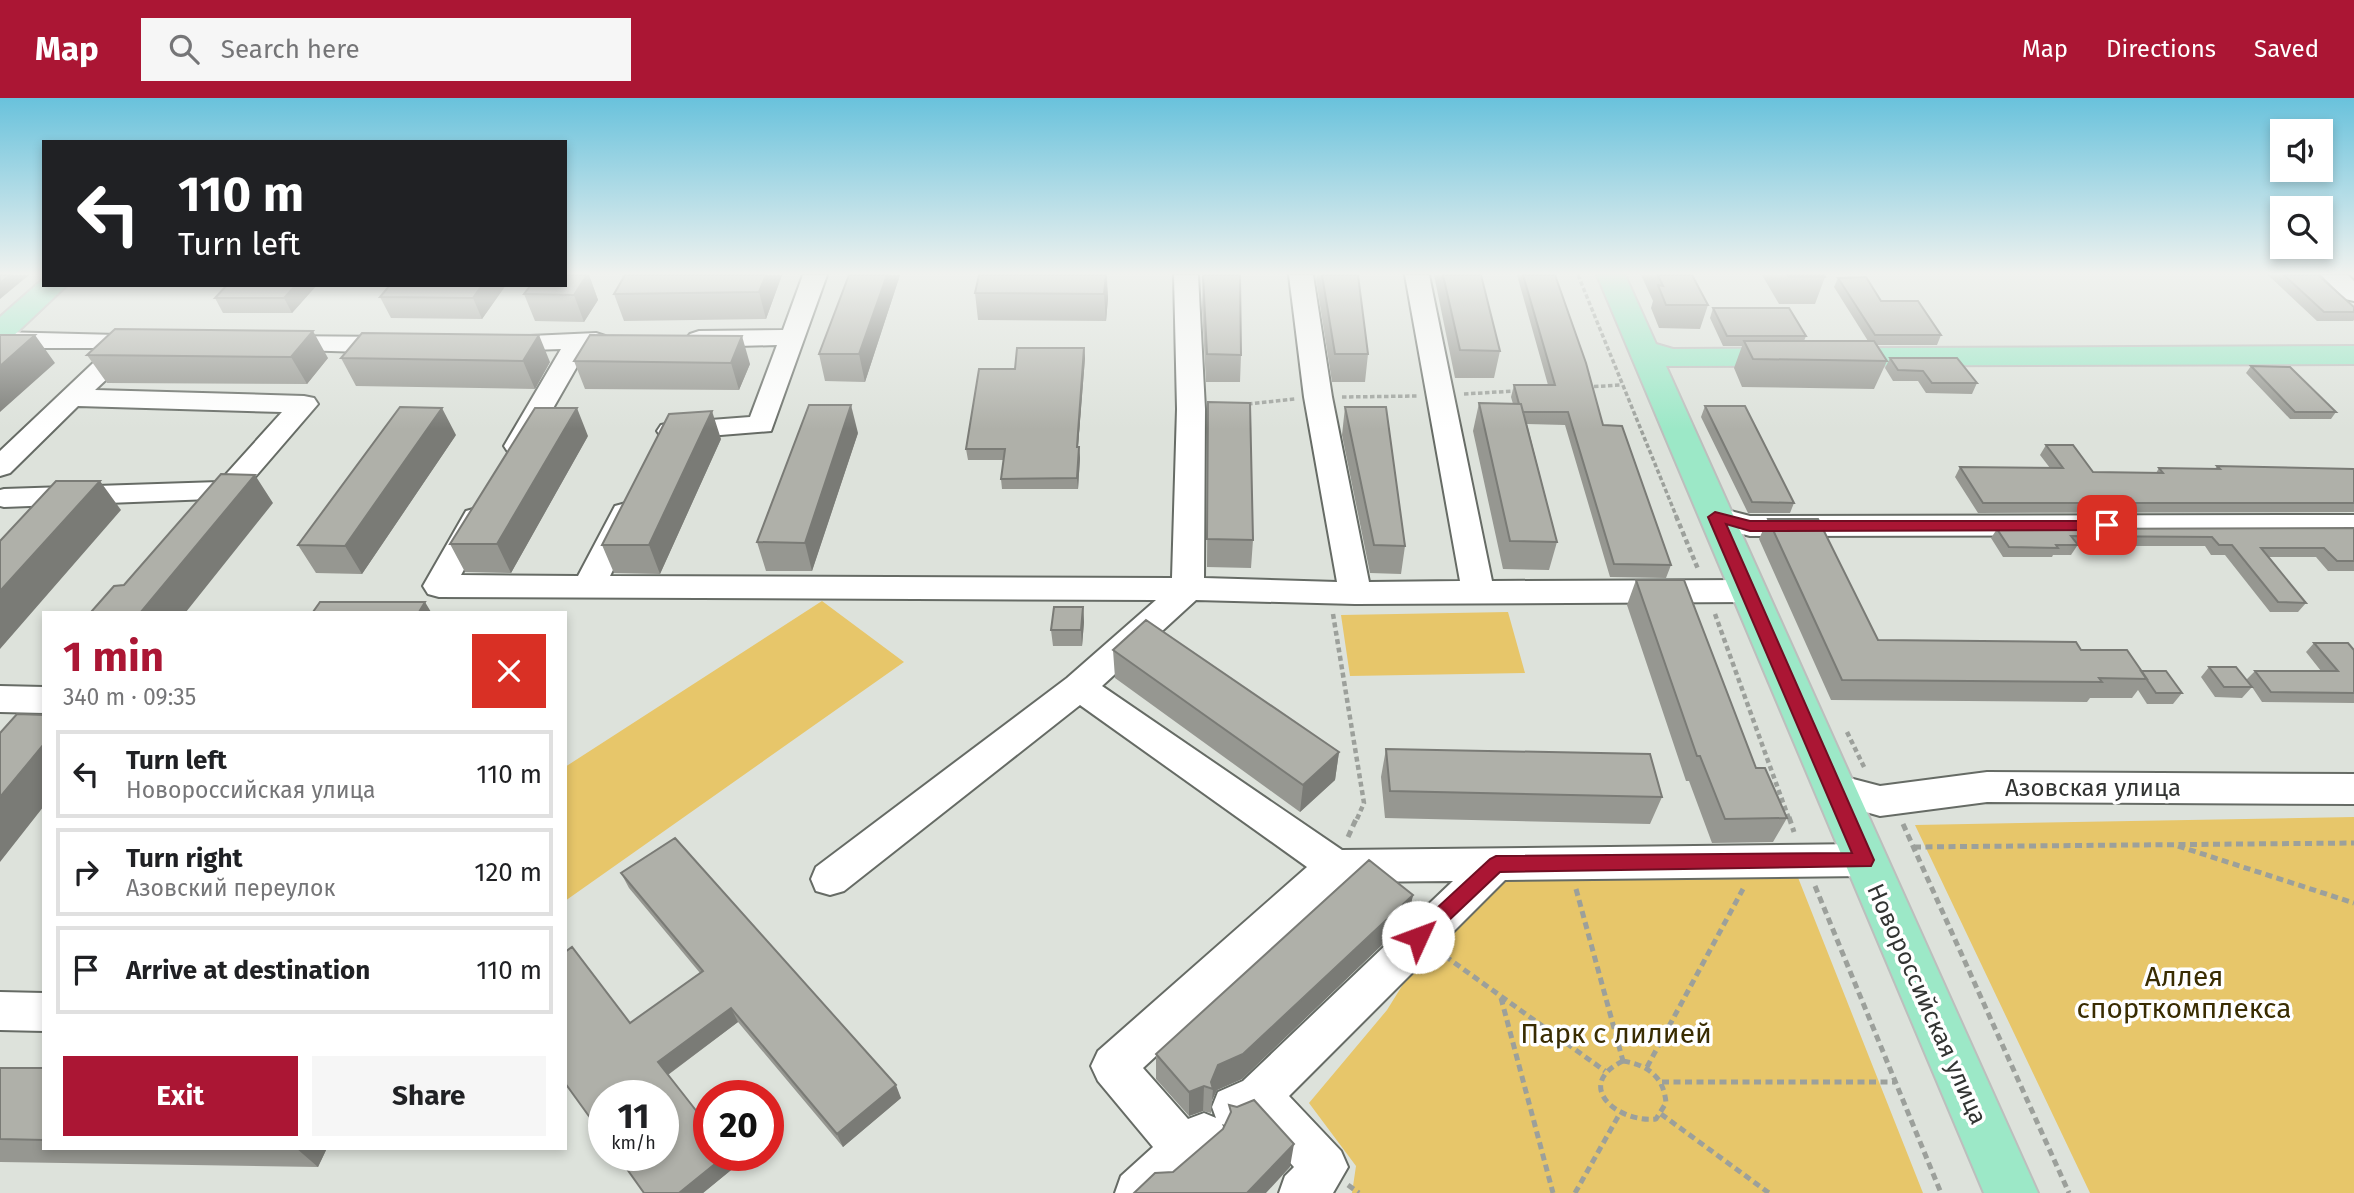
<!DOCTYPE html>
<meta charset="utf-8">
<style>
:root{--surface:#fff;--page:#f6f6f6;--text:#202124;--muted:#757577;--line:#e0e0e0;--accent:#ab1634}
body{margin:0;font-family:"Fira Sans",sans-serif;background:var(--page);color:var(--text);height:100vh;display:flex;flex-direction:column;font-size:26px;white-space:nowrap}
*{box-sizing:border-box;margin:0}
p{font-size:23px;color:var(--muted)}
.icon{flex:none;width:38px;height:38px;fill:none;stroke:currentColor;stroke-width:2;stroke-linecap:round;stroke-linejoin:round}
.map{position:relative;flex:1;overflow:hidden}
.panel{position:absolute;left:42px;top:513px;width:525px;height:539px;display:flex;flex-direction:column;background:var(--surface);border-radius:0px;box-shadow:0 4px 10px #0003}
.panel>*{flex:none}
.guide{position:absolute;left:42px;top:42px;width:525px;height:147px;border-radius:0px;box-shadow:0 4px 10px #0003;background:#202124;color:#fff;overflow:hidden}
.fabs{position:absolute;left:2270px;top:21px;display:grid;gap:14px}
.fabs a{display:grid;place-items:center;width:63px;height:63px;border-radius:0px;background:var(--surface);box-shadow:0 4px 10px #0003;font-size:35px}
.speed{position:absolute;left:588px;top:982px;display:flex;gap:14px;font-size:35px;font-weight:700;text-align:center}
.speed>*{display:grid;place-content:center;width:91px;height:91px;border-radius:50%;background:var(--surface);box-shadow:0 4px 10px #0003;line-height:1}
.speed small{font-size:18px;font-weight:400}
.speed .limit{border:10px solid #d22;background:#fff;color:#111}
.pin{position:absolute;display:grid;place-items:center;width:60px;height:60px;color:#fff;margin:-30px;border-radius:14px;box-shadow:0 4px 10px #0006}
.me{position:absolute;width:77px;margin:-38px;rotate:47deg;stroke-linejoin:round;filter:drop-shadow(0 0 5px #0008)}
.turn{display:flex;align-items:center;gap:24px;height:147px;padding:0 21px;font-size:32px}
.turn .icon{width:91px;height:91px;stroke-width:2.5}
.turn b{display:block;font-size:49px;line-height:60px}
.round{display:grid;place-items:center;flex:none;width:74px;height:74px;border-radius:0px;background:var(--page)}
.headline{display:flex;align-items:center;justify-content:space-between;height:119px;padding:0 21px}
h1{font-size:42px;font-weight:700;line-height:52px;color:var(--accent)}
.button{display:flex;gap:14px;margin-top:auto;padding:14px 21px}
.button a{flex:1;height:80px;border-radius:0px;background:var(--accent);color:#fff;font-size:28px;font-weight:700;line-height:80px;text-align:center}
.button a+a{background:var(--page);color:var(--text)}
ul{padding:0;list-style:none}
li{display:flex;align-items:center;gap:21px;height:88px;margin:0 14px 10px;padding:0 7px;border:4px solid var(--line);border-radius:0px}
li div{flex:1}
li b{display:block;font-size:26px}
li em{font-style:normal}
header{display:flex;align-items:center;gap:42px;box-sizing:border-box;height:98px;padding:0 35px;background:var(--accent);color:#fff}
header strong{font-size:33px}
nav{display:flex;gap:38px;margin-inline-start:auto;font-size:24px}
.search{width:490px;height:63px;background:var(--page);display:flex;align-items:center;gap:18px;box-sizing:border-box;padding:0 24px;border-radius:0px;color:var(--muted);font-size:26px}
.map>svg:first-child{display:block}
.green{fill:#e7c66a}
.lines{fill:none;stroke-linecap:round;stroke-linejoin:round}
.minor-casing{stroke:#666b65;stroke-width:4}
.major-casing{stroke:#bdbebd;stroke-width:4}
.path-far2{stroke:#9ca09b;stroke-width:3.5;stroke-dasharray:4.5 2.5;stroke-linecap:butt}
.path-far1{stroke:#9ca09b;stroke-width:4.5;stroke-dasharray:5 3.5;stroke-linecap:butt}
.path{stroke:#9ca09b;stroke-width:5;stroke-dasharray:7 4.5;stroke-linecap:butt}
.minor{fill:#fff;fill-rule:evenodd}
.major{fill:#9ce8c7;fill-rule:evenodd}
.wall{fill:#969791}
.shaded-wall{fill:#7a7b76}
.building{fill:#afb0a9;stroke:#7a7b76;stroke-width:2}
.route{fill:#ab1634;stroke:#6f0e22;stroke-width:2}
.labels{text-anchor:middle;stroke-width:7;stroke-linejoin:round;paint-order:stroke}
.street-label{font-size:24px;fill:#323432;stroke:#fff}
.near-park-label{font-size:28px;fill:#392c01;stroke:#fff}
</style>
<header>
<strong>Map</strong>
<div class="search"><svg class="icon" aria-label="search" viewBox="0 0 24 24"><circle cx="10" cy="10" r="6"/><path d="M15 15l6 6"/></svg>Search here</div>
<nav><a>Map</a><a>Directions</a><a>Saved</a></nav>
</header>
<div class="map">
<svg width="2354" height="1095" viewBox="0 0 2354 1095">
<rect width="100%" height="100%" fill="#dde2db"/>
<!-- green -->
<path class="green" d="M822,503L904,564L565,803V669Z
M1508,514L1525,575L1350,578L1341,517Z
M2354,719V1095H2090L1915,727Z
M1505,774L1797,777L1923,1095H1352L1356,1068L1309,1005L1387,912L1423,854Z"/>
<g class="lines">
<defs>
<path id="minor" d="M803,177H827L771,333L671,341L661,339L657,333L661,327L671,325L750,319L777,247L699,249L690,246L686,241L690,236L699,233L783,232Z
M1174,177H1198L1205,311L1204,480L1337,484L1304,299L1289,177H1313L1332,299L1369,484L1460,483L1405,177H1429L1492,483L1749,482L1760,485L1765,493L1760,501L1749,504L1355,506L1196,502L1102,588L1342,752L1864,746L1878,751L1883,762L1878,773L1864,778L1505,782L1289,998L1341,1053L1348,1069L1333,1095H1279L1285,1078L1294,1069L1252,1023L1234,1031L1222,1026L1227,1037L1220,1053L1171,1095H1115L1121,1078L1153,1049L1098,983L1091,968L1098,953L1307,769L1080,607L844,793L830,797L816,793L811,781L816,769L1067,580L1156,502L439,499L428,496L423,488L466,413L477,410L488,413L492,420L461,477L578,478L615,408L626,405L637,408L641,415L610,478L1172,480L1177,311ZM1453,783L1243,983L1218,994L1212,1009L1216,1020L1204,1015L1188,1021L1143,970L1344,784Z
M2321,177H2348L2354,183V203L2345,201Z
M0,234L157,238L161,243L157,248L139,251L95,292L304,298L314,300L318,306L237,400L4,409L0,408V392L4,391L219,384L282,314L78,308L10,375L0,378V353L109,250H0Z
M596,235L605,238L609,243L605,248L587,251L528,354L518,357L508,354L504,348L561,251L496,253L487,250L483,245L487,240Z
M275,238L396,239L405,242L409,247L405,252L396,255L266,251L262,246L266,241Z
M1715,409L1750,418L2354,417V437L1750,438L1704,426L1700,419L1704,412Z
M0,588L44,589V615L0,614Z
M1987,674L2354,676V706L1987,704L1880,718L1821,701L1816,691L1821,681L1834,676L1880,688Z
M0,894L44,895V933L0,932Z"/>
<path id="major" d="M1597,177H1625L1656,246L1673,251L2354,248V266L1666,268L2038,1095H1984Z
M43,181L44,187H67L10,241L0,244V219Z"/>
</defs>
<!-- minor casing -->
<use href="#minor" class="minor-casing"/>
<!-- major casing -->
<use href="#major" class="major-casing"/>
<!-- path-far2 -->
<path class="path-far2" d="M1578,177L1677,420
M1587,289L1621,287
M1464,296L1515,293
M1342,299L1417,298
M1248,306L1295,301"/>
<!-- path-far1 -->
<path class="path-far1" d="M1676,418L1698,471
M1333,516L1364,705L1357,721
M1715,516L1789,721
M1847,634L1865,671"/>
<!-- path -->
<path class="path" d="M1789,719L1794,734
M1903,726L2069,1095
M1348,739L1357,719
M2178,748L2354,805
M1914,749L2354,745
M1815,788L1941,1095
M1576,791L1623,963
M1445,858L1605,973
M1501,900L1553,1095
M1623,963C1648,967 1664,979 1666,1005L1656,1021C1617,1025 1573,987 1623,963Z
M1647,969L1743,791
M1662,984H1895
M1661,1016L1769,1095
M1348,1087L1359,1095
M1575,1095L1619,1017"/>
<!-- minor -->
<use href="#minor" class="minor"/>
<!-- major -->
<use href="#major" class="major"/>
</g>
<!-- wall -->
<path class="wall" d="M565,177H589L598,202L584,224L535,223L524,196Z
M622,177H782L766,221L624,223L614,196L623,181Z
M849,177H900L865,284L825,283L819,256Z
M979,177H1107L1108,200L1106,223L978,222L975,195Z
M1203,177L1241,257L1240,284H1206L1202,210Z
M1317,177H1358L1368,256L1365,284H1332L1316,182Z
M1434,177H1481L1500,253L1494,280H1455Z
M1517,177H1555L1603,327L1671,467L1666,480L1610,479L1565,327L1527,326L1557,444L1549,472L1503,471L1473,333L1479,305L1513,306L1511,299L1514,287H1548Z
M1641,177H1692L1708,207L1700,231L1659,230L1651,210L1653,203Z
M1762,177H1824L1825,179L1815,206H1779Z
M2268,177H2318L2354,214V222L2353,223H2317Z
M1838,180L1941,237L1937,247H1877L1887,263L1874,291L1742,289L1734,270L1742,248H1723L1710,220L1713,210L1806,238L1804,243H1868L1834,189Z
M317,187L292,215H223L215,200Z
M506,187L482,221L391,220L380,199Z
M115,231L328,260L307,286L107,285L87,257Z
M362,235L550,264L535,291L356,288L341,260Z
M590,237L750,266L739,292L585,291L574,263Z
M1084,250L1085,260L1078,349L1080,360L1078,391H1002L1001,381L1004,362H968L966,351L1015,271Z
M1890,260L1977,285L1972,296L1926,295L1918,283H1893L1885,270Z
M2251,268L2336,314L2331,321H2290L2246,275Z
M1208,304L1253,442L1251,470L1207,469Z
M1705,308L1794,405L1790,415H1748L1701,319Z
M1345,309L1405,448L1401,476L1370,475L1342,337Z
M858,335L812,473H766L757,444Z
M456,337L362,476L316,475L298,447Z
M588,338L511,475L465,474L450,446Z
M721,341L660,476L614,475L602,447Z
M2046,347L2093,374L2156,375L2159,370L2215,371L2217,368L2354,371V414L1978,415L1955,379L1960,369L2050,370L2040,357Z
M1768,421L1878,542L2081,552L2141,573L2182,595L2173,606H2147L2138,592L2132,600H2090L2087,604L1831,602L1759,441Z
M2354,430V473H2328L2316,459H2269L2306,505L2298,514H2270L2225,457H2211L2205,448H2077L2071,457H2053L2052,459H2003L1991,440L1997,431Z
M1636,482L1787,720L1773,744L1712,745L1689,683H1686L1627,507Z
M1083,509L1084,524L1082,548H1053L1051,532Z
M2314,545L2354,552V605L2262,604L2252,589L2242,600L2215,599L2201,579L2209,569L2246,582L2255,573H2321L2306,554Z
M1113,552L1339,654L1335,682L1300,714L1115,580Z
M1386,651L1662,699L1650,726L1385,720L1381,679Z
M621,775L901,1000L843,1049L738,924L668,977L736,1068L703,1095L630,925L700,875L629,790Z
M1413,797L1407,823L1242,981L1217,992L1212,1003L1211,1015L1203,1013L1189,1018L1156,981V956Z
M0,970H44V1050H327L318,1069L0,1064Z"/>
<!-- shaded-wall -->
<path class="shaded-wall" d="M10,177H29L0,201V185Z
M587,177H589L598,202L584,224L574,197Z
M766,177H782L766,221L759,194Z
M887,177H900L865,284L859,256Z
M1106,177L1108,200L1106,223L1104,196Z
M296,187H317L292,215L284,200Z
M482,187H506L482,221L473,200Z
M313,233L328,260L307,286L291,259Z
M35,237L55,265L0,314V268Z
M539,237L550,264L535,291L523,263Z
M742,238L750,266L739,292L731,265Z
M1084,250L1085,260L1077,360V349Z
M851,307L858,335L812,473L805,445Z
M442,310L456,337L362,476L345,448Z
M577,310L588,338L511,475L497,446Z
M712,313L721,341L660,476L649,447Z
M1079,349L1080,360L1078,391L1077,380Z
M255,377L273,405L186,514H141Z
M100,383L121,412L0,551V493Z
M425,504L431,514H419Z
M1083,509L1084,524L1082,548L1081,532Z
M44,646V708L0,764V699Z
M1339,654L1335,682L1300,714L1303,687Z
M1413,797L1407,823L1242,981L1217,992L1212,1002L1213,991L1211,984L1218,967Z
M731,910L738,924L666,978L658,964Z
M896,987L901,1000L843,1049L837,1036Z
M1204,988L1203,1013L1189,1018V994Z
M1294,1046L1290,1069L1266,1095H1247Z
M296,1050H327L318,1069Z
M726,1057H730L736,1068L703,1095H679Z"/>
<!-- building -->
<path class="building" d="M0,177H10L0,185Z
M565,177H587L574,197L524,196L531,187H565Z
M625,177H766L759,194L614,196Z
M849,177H887L859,256H819Z
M979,177H1106L1104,196L975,195Z
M1203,177H1240L1241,257L1207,256Z
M1322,177H1358L1368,256H1335Z
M1443,177H1481L1500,253L1460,252Z
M1523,177H1555L1586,265L1603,327L1622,328L1671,467L1614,466L1568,314H1523L1521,306H1519L1514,287H1555Z
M1658,177H1692L1708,207H1666L1658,187L1663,188Z
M1788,177H1824L1825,179H1789Z
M2284,177H2318L2354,209V214H2324Z
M1866,179L1881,203H1918L1941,237H1875L1838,180Z
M227,187H296L284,200H215Z
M390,187H482L473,200L380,199Z
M1713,210H1789L1806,238H1727Z
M115,231L313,233L291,259L87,257Z
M362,235L539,237L523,263L341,260Z
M0,237H35L0,268Z
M590,237L742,238L731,265L574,263Z
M1744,243H1874L1887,263L1753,261Z
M1017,250H1084L1077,349H1079L1077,380L1001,381L1005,351H966L979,271H1015Z
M1890,260H1957L1977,285H1932L1923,273L1898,272Z
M2251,268L2290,269L2336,314H2295Z
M1208,304L1250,305L1253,442L1207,441Z
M1479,305L1521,306L1557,444L1510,443Z
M809,307H851L805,445L757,444Z
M1705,308H1745L1794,405L1752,404Z
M400,309L442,310L345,448L298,447Z
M1345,309H1386L1405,448L1374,447Z
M535,310H577L497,446H450Z
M712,313L649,447H602L669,316Z
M2046,347H2073L2093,374L2163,375L2159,370L2220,371L2217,368L2354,371V405H1983L1960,369L2063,370Z
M221,376L255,377L141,514H91L114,488L124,487Z
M56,383H100L0,493V443Z
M1768,421H1818L1878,542L2076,544L2081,552H2127L2147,581L2099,580L2102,584L1842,582Z
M2354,430V463H2337L2324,450H2261L2306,505L2278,504L2232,447H2219L2212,439L2071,438L2078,447H2056L2058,450L2009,449L1997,431Z
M1636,482H1684L1756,670H1765L1787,720L1725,721L1700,658H1697Z
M320,504H425L419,514H313Z
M1054,509H1083L1081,532H1051Z
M1146,522L1339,654L1303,687L1113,552Z
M2314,545H2348L2354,552V595L2271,594L2255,573H2338Z
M2209,569H2236L2252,589H2224Z
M2141,573H2166L2182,595H2156Z
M17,616L44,617V646L0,699V635Z
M1386,651L1650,656L1662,699L1390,693Z
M675,740L896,987L837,1036L731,910L658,964L709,1029V1057H726L679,1095H644L617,1057H663V998H604V1039L565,985V854L572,849L630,925L703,873L621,775Z
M1369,762L1413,797L1243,956L1218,967L1211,984L1213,991L1204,988L1189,994L1156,956Z
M0,970H44V1042L0,1041Z
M1254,1002L1294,1046L1247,1095H1134L1155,1075L1173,1074L1223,1031L1231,1014L1229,1007L1237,1009Z"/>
<!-- sky -->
<linearGradient id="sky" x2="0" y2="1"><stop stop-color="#69c2dc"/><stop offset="0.53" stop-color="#f0f2ef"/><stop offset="1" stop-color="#f0f2ef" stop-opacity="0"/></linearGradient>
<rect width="2354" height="331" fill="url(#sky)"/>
<!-- route -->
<path class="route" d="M1715,414L1750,423H2107L2114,427L2107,432L1750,433L1726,426L1874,762L1871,768L1500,774L1425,845L1418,848L1412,845L1409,839L1412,833L1490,761L1496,758L1852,755L1708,419Z"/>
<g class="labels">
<!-- street labels -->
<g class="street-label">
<text x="2093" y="698">Азовская улица</text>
<text transform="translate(1927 906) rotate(66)" y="8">Новороссийская улица</text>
</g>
<!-- near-park labels -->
<g class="near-park-label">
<text x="2184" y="888">Аллея<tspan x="2184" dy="32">спорткомплекса</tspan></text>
<text x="1616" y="945">Парк с лилией</text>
</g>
</g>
</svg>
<div class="fabs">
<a><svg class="icon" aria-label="sound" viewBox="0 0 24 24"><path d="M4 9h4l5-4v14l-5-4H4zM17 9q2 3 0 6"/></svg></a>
<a><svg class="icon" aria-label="search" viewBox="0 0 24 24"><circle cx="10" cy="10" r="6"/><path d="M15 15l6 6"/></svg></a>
</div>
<div class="speed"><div>11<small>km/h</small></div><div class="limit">20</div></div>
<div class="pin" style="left:2107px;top:427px;background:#d93025"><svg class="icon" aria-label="arrive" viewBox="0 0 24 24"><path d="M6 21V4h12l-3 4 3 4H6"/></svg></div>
<svg class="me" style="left:1418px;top:839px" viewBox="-20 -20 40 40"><circle r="19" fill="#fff"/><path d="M0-13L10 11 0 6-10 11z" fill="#ab1634"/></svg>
<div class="guide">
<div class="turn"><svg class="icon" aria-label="left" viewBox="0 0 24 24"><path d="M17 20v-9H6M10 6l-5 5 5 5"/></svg><div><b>110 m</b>Turn left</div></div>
</div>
<section class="panel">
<div class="headline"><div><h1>1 min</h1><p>340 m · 09:35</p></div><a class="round" style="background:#d93025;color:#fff"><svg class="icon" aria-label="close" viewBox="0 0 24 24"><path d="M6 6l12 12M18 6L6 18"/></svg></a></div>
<ul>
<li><svg class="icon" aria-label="left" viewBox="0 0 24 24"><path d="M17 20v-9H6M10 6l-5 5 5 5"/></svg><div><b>Turn left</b><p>Новороссийская улица</p></div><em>110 m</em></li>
<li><svg class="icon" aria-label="right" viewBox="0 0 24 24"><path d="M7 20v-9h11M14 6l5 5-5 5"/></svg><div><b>Turn right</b><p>Азовский переулок</p></div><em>120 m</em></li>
<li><svg class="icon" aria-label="arrive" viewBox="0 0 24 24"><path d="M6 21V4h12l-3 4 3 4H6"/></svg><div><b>Arrive at destination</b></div><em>110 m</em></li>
</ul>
<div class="button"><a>Exit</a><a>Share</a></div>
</section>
</div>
